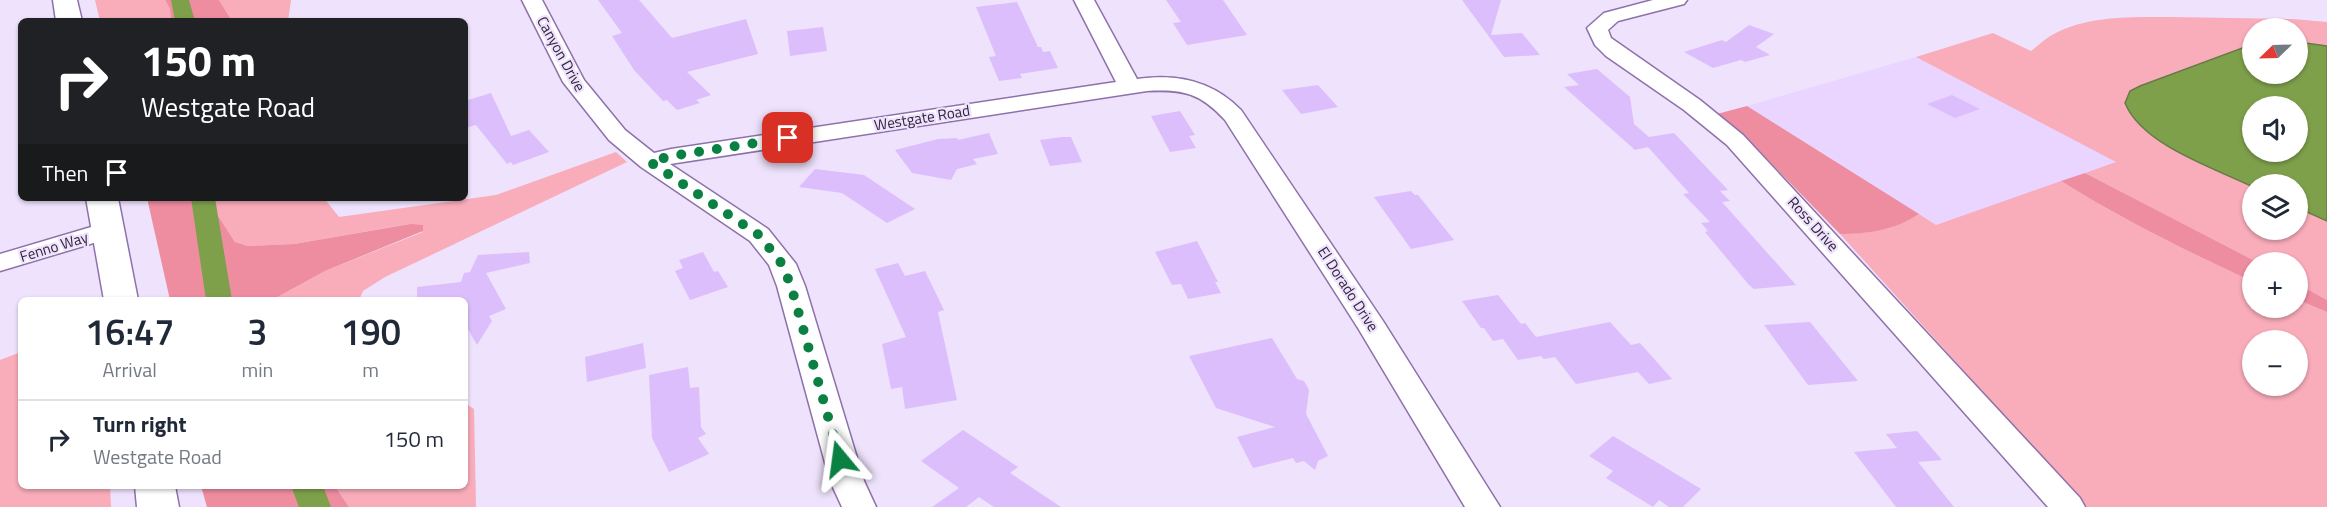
<!DOCTYPE html>
<meta charset="utf-8">
<style>
:root{--surface:#fff;--page:#f6f6f7;--text:#1f2937;--muted:#747a83;--line:#e0e1e3}
body{margin:0;font-family:"Titillium Web",sans-serif;background:var(--page);color:var(--text);height:100vh;display:flex;flex-direction:column;font-size:22px;white-space:nowrap}
*{box-sizing:border-box;margin:0}
p{font-size:20px;color:var(--muted)}
.icon{flex:none;width:33px;height:33px;fill:none;stroke:currentColor;stroke-width:2;stroke-linecap:round;stroke-linejoin:round}
.map{position:relative;flex:1;overflow:hidden}
.drawer{position:absolute;left:18px;top:297px;width:450px;height:192px;display:flex;flex-direction:column;background:var(--surface);border-radius:9px;box-shadow:0 2px 4px #0004}
.drawer>*{flex:none}
.banner{position:absolute;left:18px;top:18px;width:450px;height:183px;border-radius:9px;box-shadow:0 2px 4px #0004;background:#202124;color:#fff;overflow:hidden}
.needle{width:39px;rotate:247deg}
.controls{position:absolute;left:2242px;top:18px;display:grid;gap:12px}
.controls a{display:grid;place-items:center;width:66px;height:66px;border-radius:50%;background:var(--surface);box-shadow:0 2px 4px #0004;font-size:30px}
.pin{position:absolute;display:grid;place-items:center;width:51px;height:51px;color:#fff;margin:-26px;border-radius:12px;box-shadow:0 3px 9px #0006}
.me{position:absolute;width:66px;margin:-33px;rotate:344deg;stroke-linejoin:round;filter:drop-shadow(0 0 4px #0008)}
.turn{display:flex;align-items:center;gap:21px;height:126px;padding:0 24px;font-size:27px}
.turn .icon{width:78px;height:78px;stroke-width:2.5}
.turn b{display:block;font-size:42px;line-height:51px}
.then{display:flex;align-items:center;height:57px;padding:0 24px;background:#0003;gap:12px;font-size:22px}
.eta{display:flex;justify-content:space-evenly;align-items:center;height:102px;text-align:center}
.eta b{font-size:36px;font-weight:600;line-height:42px}
ul{padding:0;list-style:none}
li{display:flex;align-items:center;gap:18px;height:78px;padding:0 24px;border-top:2px solid var(--line)}
li div{flex:1}
li b{display:block;font-size:22px}
li em{font-style:normal}
.map>svg:first-child{display:block}
.built{fill:#e9d5ff}
.green{fill:#f9acba;fill-rule:evenodd}
.forest{fill:#ee8ca0}
.water{fill:#7ea04b;stroke:#677b47;stroke-width:1.5;fill-rule:evenodd}
.lines{fill:none;stroke-linecap:round;stroke-linejoin:round}
.canal{fill:#7ea04b;fill-rule:evenodd}
.building{fill:#ddbefc}
.minor-casing{stroke:#8e71aa;stroke-width:3}
.secondary-casing{stroke:#8e71aa;stroke-width:3}
.minor{fill:#fff;fill-rule:evenodd}
.secondary{fill:#fff;fill-rule:evenodd}
.route{stroke:#0b8043;stroke-width:10;stroke-dasharray:0 18}
.labels{text-anchor:middle;stroke-width:4.5;stroke-linejoin:round;paint-order:stroke}
.street-label{font-size:15px;fill:#31253d;stroke:#eee2fc}
</style>
<div class="map">
<svg width="2327" height="507" viewBox="0 0 2327 507">
<rect width="100%" height="100%" fill="#eee2fc"/>
<!-- built -->
<path class="built" d="M1916,57L2117,162L1936,225L1747,106Z"/>
<!-- green -->
<path class="green" d="M95,0H165L170,9L171,21H100Z
M219,0H291L288,21H232Z
M2173,17L2293,19L2327,22V46L2298,42V28H2253V44L2130,91L2144,130L2173,148L2253,187V230H2298V208L2327,221V300L2298,284V262H2257L2085,173L2116,162L1916,57L1993,33L2031,51C2039,45 2046,38 2054,34C2088,15 2135,17 2173,17Z
M616,152L627,162L385,277L363,291L359,300H272L325,271L423,232L409,224L294,244L248,246L235,242L213,208L212,198H324L339,217L496,195Z
M2061,181C2123,220 2187,251 2253,282V308H2298V300L2327,312V507H2087L1840,234C1867,233 1896,230 1919,214L1936,225ZM2253,340H2298V386H2253Z
M21,352V486H110L111,507H0V360Z
M465,403L474,409L476,507H349L335,486H465Z"/>
<!-- forest -->
<path class="forest" d="M165,0H219L232,21H171L170,9Z
M1747,106L1919,214C1896,230 1867,234 1840,234L1752,144L1717,114Z
M2085,173L2257,262H2253V282C2187,251 2123,220 2061,181Z
M147,198H212L213,208L235,242L248,246L294,244L410,224L423,225V231L325,271L272,300H170Z
M2298,284L2327,300V312L2298,300Z
M201,486H335L349,507H207Z"/>
<!-- water -->
<path class="water" d="M2298,42L2327,46V221L2298,208V184H2253V187C2214,168 2142,145 2125,103L2130,91L2140,86L2253,44V74H2298ZM2253,106H2298V152H2253Z"/>
<g class="lines">
<!-- canal -->
<path class="canal" d="M171,0H189L195,21H175Z
M191,198H215L232,300H206Z
M291,486H323L331,507H299Z"/>
</g>
<!-- building -->
<path class="building" d="M598,0H639L672,38L746,19L758,54L687,72L711,95L696,100L700,103L677,110L667,100L663,101L634,70L612,36L622,33Z
M1166,0H1223L1247,35L1187,45L1173,23L1181,22Z
M1462,0H1501L1491,35L1522,33L1540,55L1504,57Z
M1017,2L1038,47H1041L1043,52L1050,51L1058,68L1020,74L1022,78L999,81L989,57L996,56L976,7Z
M1749,25L1774,34L1756,47L1770,55L1745,62L1741,60L1713,68L1684,52L1722,40L1726,42Z
M823,27L827,51L790,56L787,31Z
M1597,69L1630,97L1634,124L1649,137L1674,133L1728,190L1720,191L1730,201L1722,202L1796,285L1754,289L1749,285L1705,232L1708,231L1701,223L1710,222L1683,194L1689,193L1648,147L1635,150L1564,87L1579,85L1567,74Z
M1318,85L1338,107L1301,114L1282,90Z
M491,93L511,136L529,130L549,152L513,165L511,162L507,164L476,125L465,128V101Z
M1952,95L1980,109L1955,118L1927,104Z
M1180,111L1195,135L1189,136L1196,148L1170,152L1151,116Z
M989,133L998,154L973,159L977,164L957,169L951,180L912,173L895,150L938,139L957,138L958,140Z
M1062,137H1071L1082,162L1050,166L1040,140Z
M815,169L864,175L915,209L887,223L842,193L799,187Z
M1411,191L1415,195H1418L1454,240L1411,249L1374,197Z
M1197,241L1218,282H1215L1221,293L1188,299L1181,284L1172,285L1155,252Z
M529,252L530,263L486,273L506,309L489,316L492,321L477,345L465,324V300H417V287L461,282L464,273L470,272L478,255Z
M703,252L714,272L718,271L728,287L690,300L675,271L683,268L679,260Z
M898,263L905,276L925,271L944,310L938,312L957,400L905,409L902,387L891,389L882,344L906,337L875,269Z
M1498,295L1521,324L1525,323L1536,337L1610,322L1631,345L1640,343L1672,379L1649,384L1638,372L1576,384L1555,357L1544,359L1541,356L1518,360L1503,339L1493,341L1484,328H1481L1462,301Z
M1810,322L1858,381L1808,385L1764,325Z
M1272,338L1297,379L1304,381L1309,390L1306,414L1328,456L1318,461L1315,470L1304,461L1296,463L1293,458L1253,468L1237,437L1275,427L1216,408L1189,356Z
M643,343L646,368L587,382L585,357Z
M688,367L690,388L699,387L701,427L706,434L698,438L709,454L669,472L652,438L649,375Z
M963,430L1018,467L1010,473L1061,507H994L979,497L966,507H932L959,488L921,461Z
M1917,431L1942,460L1918,462L1954,507H1896L1854,452L1897,448L1886,434Z
M1613,436L1701,489L1683,507H1669L1659,500L1653,507L1606,478L1613,471L1589,456Z"/>
<g class="lines">
<defs>
<path id="minor" d="M522,0H542L584,80L625,130L654,153L671,149L1116,82L1074,0H1094L1137,79C1177,73 1213,81 1241,110L1383,321L1500,507H1465L1358,328L1225,120C1200,93 1183,89 1147,91L670,164L768,229L796,264L805,286L864,481L876,507H842L830,481L777,286L769,265L750,241L641,167L609,140L563,82Z
M1653,0H1687L1684,4L1618,21L1608,30L1611,38L1700,100L1743,135L2080,498L2085,507H2048L1727,145L1684,110L1606,56L1595,45L1587,28L1604,13Z
M108,222L117,224L121,230L117,236L0,271V254Z"/>
<path id="secondary" d="M53,0H77L82,21H56Z
M86,198H118L138,300H104Z
M135,486H175L179,507H137Z"/>
</defs>
<!-- minor casing -->
<use href="#minor" class="minor-casing"/>
<!-- secondary casing -->
<use href="#secondary" class="secondary-casing"/>
<!-- minor -->
<use href="#minor" class="minor"/>
<!-- secondary -->
<use href="#secondary" class="secondary"/>
</g>
<g class="lines">
<!-- route -->
<path class="route" d="M788,138L671,156L650,162L759,235L782,264L791,286L840,459"/>
</g>
<g class="labels">
<!-- street labels -->
<g class="street-label">
<text transform="translate(561 54) rotate(61)" y="5">Canyon Drive</text>
<text transform="translate(922 118) rotate(-9)" y="5">Westgate Road</text>
<text transform="translate(1813 224) rotate(48)" y="5">Ross Drive</text>
<text transform="translate(54 247) rotate(-17)" y="5">Fenno Way</text>
<text transform="translate(1348 289) rotate(57)" y="5">El Dorado Drive</text>
</g>
</g>
</svg>
<div class="controls">
<a><svg class="needle" viewBox="-14 -14 28 28"><path d="M0-13l5 13h-10z" fill="#e53935"/><path d="M0 13l5-13h-10z" fill="#747a83"/></svg></a>
<a><svg class="icon" aria-label="sound" viewBox="0 0 24 24"><path d="M4 9h4l5-4v14l-5-4H4zM17 9q2 3 0 6"/></svg></a>
<a><svg class="icon" aria-label="layers" viewBox="0 0 24 24"><path d="M12 4l9 5-9 5-9-5zM3 14l9 5 9-5"/></svg></a>
<a>+</a>
<a>−</a>
</div>
<div class="pin" style="left:788px;top:138px;background:#d93025"><svg class="icon" aria-label="arrive" viewBox="0 0 24 24"><path d="M6 21V4h12l-3 4 3 4H6"/></svg></div>
<svg class="me" style="left:840px;top:459px" viewBox="-20 -20 40 40"><path d="M0-17L14 15 0 8-14 15z" fill="#0b8043" stroke="#fff" stroke-width="4"/></svg>
<div class="banner">
<div class="turn"><svg class="icon" aria-label="right" viewBox="0 0 24 24"><path d="M7 20v-9h11M14 6l5 5-5 5"/></svg><div><b>150 m</b>Westgate Road</div></div>
<div class="then">Then<svg class="icon" aria-label="arrive" viewBox="0 0 24 24"><path d="M6 21V4h12l-3 4 3 4H6"/></svg></div>
</div>
<section class="drawer">
<div class="eta">
<div><b>16:47</b><p>Arrival</p></div>
<div><b>3</b><p>min</p></div>
<div><b>190</b><p>m</p></div>
</div>
<ul>
<li><svg class="icon" aria-label="right" viewBox="0 0 24 24"><path d="M7 20v-9h11M14 6l5 5-5 5"/></svg><div><b>Turn right</b><p>Westgate Road</p></div><em>150 m</em></li>
</ul>
</section>
</div>
